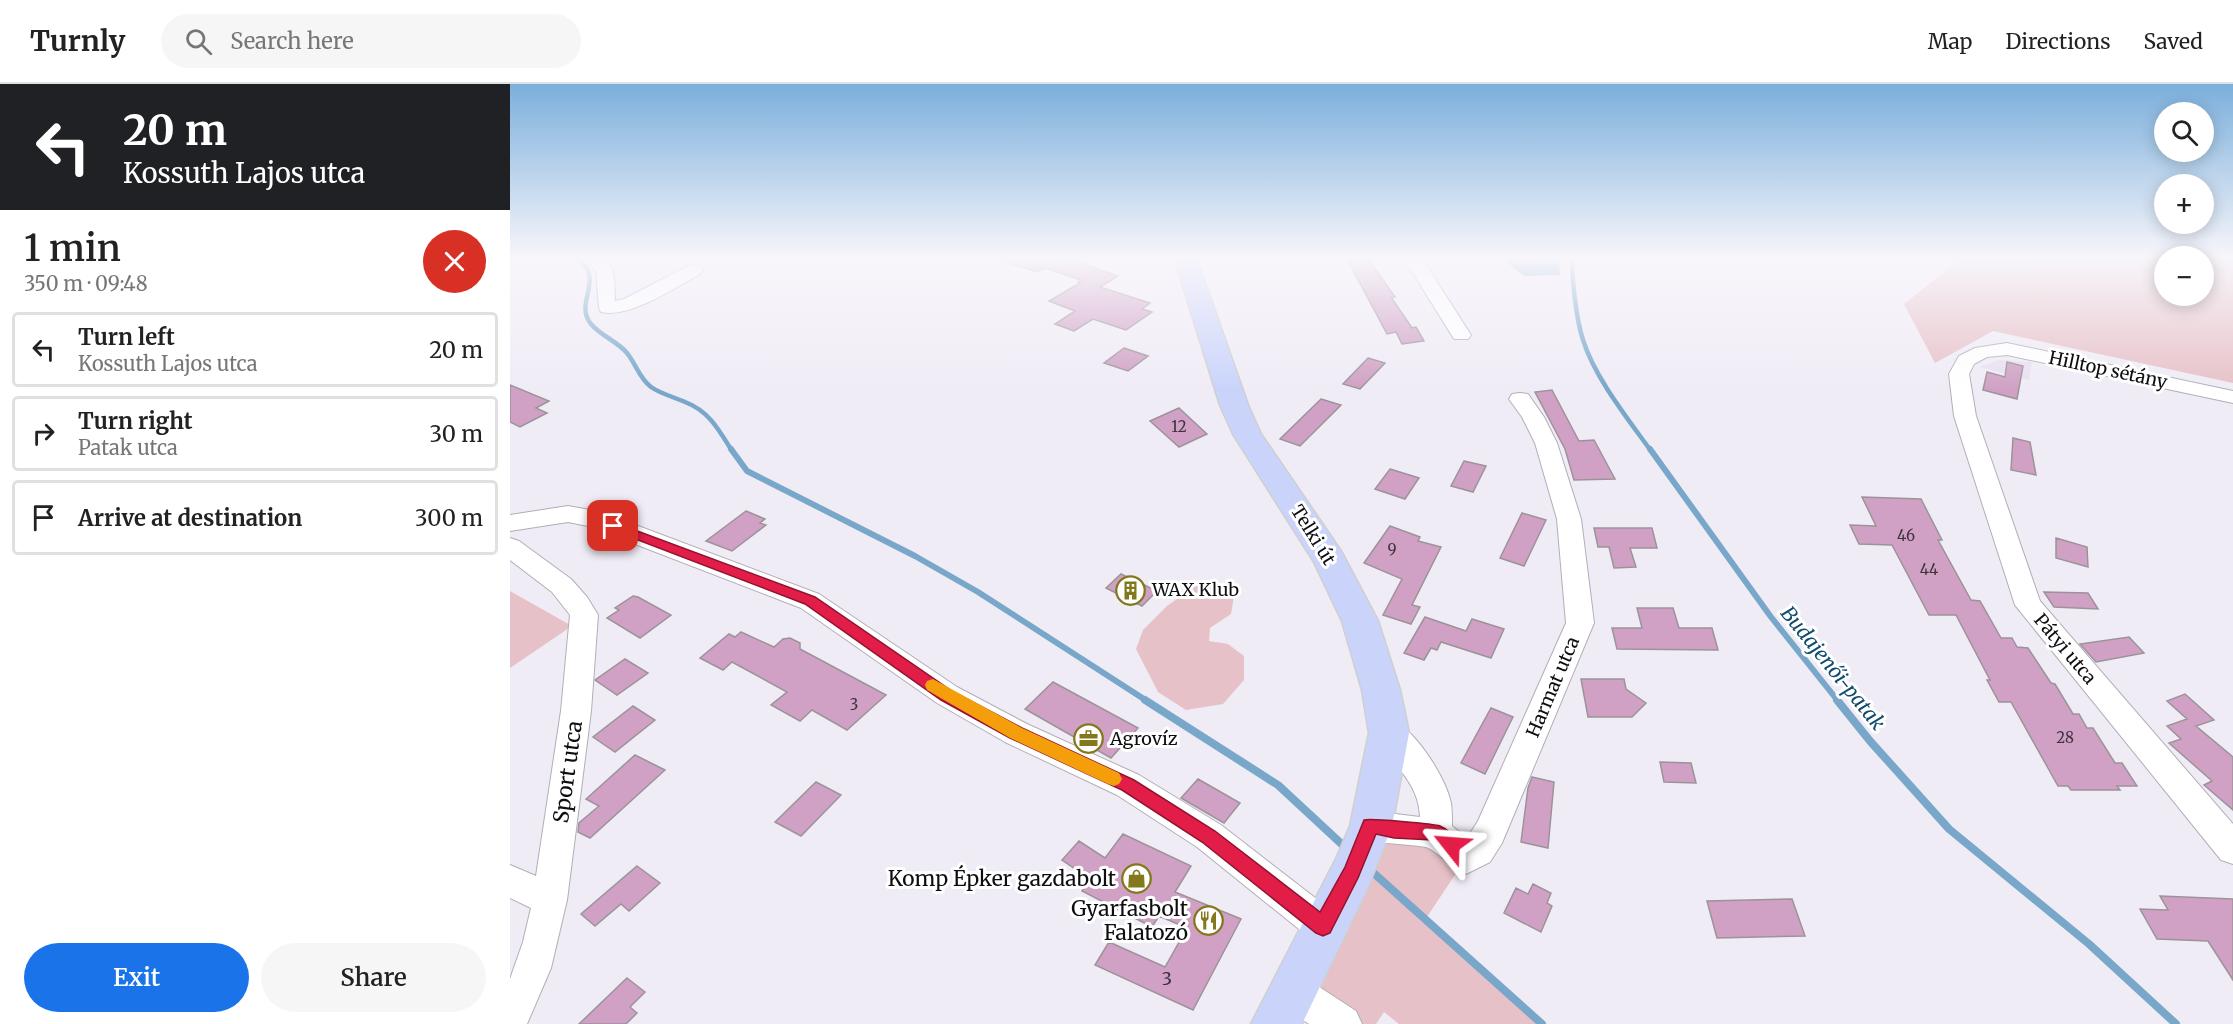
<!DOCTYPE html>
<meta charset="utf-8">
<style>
:root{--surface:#fff;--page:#f6f6f6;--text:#222;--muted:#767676;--line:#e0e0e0;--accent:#1a73e8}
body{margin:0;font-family:Merriweather,serif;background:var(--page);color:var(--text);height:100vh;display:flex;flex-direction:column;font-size:22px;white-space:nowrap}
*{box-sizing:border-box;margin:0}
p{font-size:20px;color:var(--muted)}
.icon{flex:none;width:33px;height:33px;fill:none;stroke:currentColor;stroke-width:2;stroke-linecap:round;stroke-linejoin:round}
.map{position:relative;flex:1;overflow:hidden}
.side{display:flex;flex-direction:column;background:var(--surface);width:510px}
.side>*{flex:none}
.top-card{background:#202124;color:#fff;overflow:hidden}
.tools{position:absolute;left:1644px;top:18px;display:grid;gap:12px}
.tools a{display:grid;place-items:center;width:60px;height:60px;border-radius:50%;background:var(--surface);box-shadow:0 3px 15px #0003;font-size:30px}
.pin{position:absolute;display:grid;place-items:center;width:51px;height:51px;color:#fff;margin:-26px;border-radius:12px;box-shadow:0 3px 9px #0006}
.me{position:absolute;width:66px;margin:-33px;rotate:298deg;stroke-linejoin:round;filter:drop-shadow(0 0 4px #0008)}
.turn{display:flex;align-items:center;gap:21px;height:126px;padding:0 24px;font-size:27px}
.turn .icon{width:78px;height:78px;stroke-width:2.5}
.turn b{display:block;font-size:42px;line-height:51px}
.round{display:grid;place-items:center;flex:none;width:63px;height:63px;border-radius:32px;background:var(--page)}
.overview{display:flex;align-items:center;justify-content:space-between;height:102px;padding:0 24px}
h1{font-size:36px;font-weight:600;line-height:45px}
.primary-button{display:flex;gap:12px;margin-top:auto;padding:12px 24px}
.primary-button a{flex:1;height:69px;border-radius:36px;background:var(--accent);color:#fff;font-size:24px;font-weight:600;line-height:69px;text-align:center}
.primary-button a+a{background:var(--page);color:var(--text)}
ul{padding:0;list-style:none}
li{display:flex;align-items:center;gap:18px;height:75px;margin:0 12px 9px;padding:0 12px;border:3px solid var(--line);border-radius:6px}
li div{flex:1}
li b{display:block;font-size:22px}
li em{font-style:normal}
header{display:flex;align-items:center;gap:36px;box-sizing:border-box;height:84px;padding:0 30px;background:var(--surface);border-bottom:2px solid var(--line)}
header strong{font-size:28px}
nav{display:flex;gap:33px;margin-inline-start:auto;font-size:21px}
.search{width:420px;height:54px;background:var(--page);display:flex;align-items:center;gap:15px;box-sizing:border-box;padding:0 21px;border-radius:33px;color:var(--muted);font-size:22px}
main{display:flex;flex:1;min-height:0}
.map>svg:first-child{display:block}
.built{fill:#e7e0f1}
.green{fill:#e6c1c7}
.water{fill:#78a7ca}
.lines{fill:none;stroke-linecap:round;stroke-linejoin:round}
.stream-far2{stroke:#78a7ca;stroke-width:4.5}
.stream-far1{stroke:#78a7ca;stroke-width:6}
.stream{stroke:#78a7ca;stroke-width:8}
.building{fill:#d0a1c4;stroke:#9c9399;stroke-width:1.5}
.minor-casing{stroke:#b2aeb7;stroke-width:2}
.major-casing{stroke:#cfcfcf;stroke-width:3}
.minor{fill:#fff;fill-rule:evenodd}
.major{fill:#cad4fb;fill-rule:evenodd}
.route{fill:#e11d48;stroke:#92132f;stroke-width:1.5}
.slow{fill:#f59e0b}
.labels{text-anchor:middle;stroke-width:6;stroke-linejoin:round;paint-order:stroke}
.number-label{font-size:15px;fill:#3e323d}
.street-label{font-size:18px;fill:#0e0d10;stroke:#fff}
.poi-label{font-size:18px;fill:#0e0d10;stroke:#fff;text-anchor:start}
.near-number-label{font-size:18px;fill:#3e323d}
.water-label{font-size:20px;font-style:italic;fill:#104a6c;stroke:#fff}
.near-street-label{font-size:21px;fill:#0e0d10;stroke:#fff}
.near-poi-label{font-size:21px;fill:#0e0d10;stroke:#fff;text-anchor:end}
</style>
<header>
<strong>Turnly</strong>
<div class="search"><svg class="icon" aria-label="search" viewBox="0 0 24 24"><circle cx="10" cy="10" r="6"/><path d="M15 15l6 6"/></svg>Search here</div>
<nav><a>Map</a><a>Directions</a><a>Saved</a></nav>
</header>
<main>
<section class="side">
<div class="top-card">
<div class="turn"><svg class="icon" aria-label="left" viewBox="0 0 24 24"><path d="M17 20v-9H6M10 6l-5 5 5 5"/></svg><div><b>20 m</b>Kossuth Lajos utca</div></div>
</div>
<div class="overview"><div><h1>1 min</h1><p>350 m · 09:48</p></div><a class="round" style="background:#d93025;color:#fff"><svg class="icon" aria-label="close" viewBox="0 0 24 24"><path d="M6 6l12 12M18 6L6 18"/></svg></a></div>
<ul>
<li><svg class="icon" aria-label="left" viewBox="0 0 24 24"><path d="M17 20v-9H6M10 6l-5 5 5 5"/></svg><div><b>Turn left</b><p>Kossuth Lajos utca</p></div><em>20 m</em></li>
<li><svg class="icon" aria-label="right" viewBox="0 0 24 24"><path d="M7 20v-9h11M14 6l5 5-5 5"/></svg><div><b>Turn right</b><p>Patak utca</p></div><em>30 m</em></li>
<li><svg class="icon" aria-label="arrive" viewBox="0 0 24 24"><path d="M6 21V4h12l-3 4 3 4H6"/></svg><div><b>Arrive at destination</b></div><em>300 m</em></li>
</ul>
<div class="primary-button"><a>Exit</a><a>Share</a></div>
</section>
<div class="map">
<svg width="1723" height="940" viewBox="0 0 1723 940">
<rect width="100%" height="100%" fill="#f0ecf6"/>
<!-- built -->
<path class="built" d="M1489,276L1522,278L1519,296L1469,283Z"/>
<!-- green -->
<path class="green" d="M1453,173H1654V212H1694V173H1723V299L1483,247L1425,279L1394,220Z
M691,498L712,500L724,512L721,530L700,544L699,557L718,560L734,572V596L713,620L676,626L648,608L626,565L633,546L657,522Z
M0,507L62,542L0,584Z
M870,744L956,774L917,833C953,871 995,903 1032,940H889L874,928L866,940H849L803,898Z"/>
<!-- water -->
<path class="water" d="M990,173H1049L1050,191L1014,192Z"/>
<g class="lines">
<!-- stream-far2 -->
<path class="stream-far2" d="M66,173C97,195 63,218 81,240C91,252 107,257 117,269C126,280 129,294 141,303C151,310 164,313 175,318C199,327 209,346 222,367
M1062,173C1062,196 1066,234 1073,256C1085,294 1118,335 1141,367"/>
<!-- stream-far1 -->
<path class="stream-far1" d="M221,365L237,387L405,472L468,508L637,617
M1140,365L1261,533L1328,617"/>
<!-- stream -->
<path class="stream" d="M635,616L768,701L837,765
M1327,616L1360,657L1439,745L1579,860L1666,940
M858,784L1032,940"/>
</g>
<!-- building -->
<path class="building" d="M490,173H553L608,192L590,203L640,219L632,225L642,228L616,246L583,235L564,247L545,240L565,227L539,217L570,199L568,198L571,196L535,184L527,188L490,176Z
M836,173H857L885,213H881L902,244L906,243L914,257L892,260L886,248L877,250Z
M614,264L638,272L618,287L594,279Z
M858,274L875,279L850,305L833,300Z
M1497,278L1513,282L1507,315L1473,306L1477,288L1495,293Z
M0,301L39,317L26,324L37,329L10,343L0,338Z
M1042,306L1069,357L1084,356L1105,395L1064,396L1055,365L1025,308Z
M811,315L831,321L790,362L770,355Z
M669,324L697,350L669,363L640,337Z
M1503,354L1520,358L1526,391L1501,386Z
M954,377L976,382L963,408L941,402Z
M880,385L909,394L895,415L865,405Z
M1352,413L1411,415L1432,456H1428L1461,516L1470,517L1491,554H1502L1507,563L1518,564L1541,599L1545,600L1563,630H1569L1577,644H1583L1605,679H1612L1627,702H1607L1610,706H1561L1558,702H1548L1501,618H1489L1477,596H1480L1446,531H1419L1382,461L1349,460L1340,441L1366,442Z
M236,427L255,435L250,439L256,441L222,467L196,457Z
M1012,429L1036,436L1014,482L990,474Z
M880,442L910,453L908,457L931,463L902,521L910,523L901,540L873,531L892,495L854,479Z
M1084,444H1142L1147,464H1120L1126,483L1104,484L1099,463H1088Z
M1546,454L1577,463L1578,483L1546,474Z
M611,490L647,507L632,522L596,504Z
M1534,508L1578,509L1588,525L1544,523Z
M123,512L128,513L161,531L130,554L97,534L109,526L105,524Z
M1127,524H1163L1169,544H1202L1208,566L1107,565L1102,544H1132Z
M915,533L956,547L962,535L994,545L981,574L931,558L927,566L921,564L914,576L894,569Z
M231,548L264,563L273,555L280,554L290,559V565L376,611L337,646L302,626L290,637L261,621L277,608L222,578L213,586L190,574L219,550L225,553Z
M1619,553L1634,569L1586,578L1570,560Z
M115,575L138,589L107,611L85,596Z
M1071,595H1114L1116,605L1136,619L1122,633H1078Z
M543,598L628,644L601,674L515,625Z
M1675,610L1704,636L1686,642L1723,673V726L1694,701L1702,697L1659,659L1671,655L1657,642L1677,635L1657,617Z
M123,622L145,636L105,668L83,653Z
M981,624L1003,633L975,690L951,679Z
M125,671L155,686L80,754L68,748L69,739L89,722L76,715Z
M1150,678L1181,679L1186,699L1154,698Z
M1022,693L1044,698L1038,764L1011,758L1018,704Z
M688,695L730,719L714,739L671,714Z
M306,698L331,711L291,752L265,738Z
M613,750L681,782L665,808L731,835L683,926L585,881L599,858L655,883L677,844L649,832L642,843L572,807L580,795L552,776L569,757L595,774Z
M127,782L150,799L119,827L111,820L85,842L71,830Z
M1023,800L1041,809L1037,819L1042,822L1031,848L994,829L1006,804L1018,810Z
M1650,812L1723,815V896L1698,857L1647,855L1630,825L1658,826Z
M1282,815L1295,852L1207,854L1197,817Z
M117,894L135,908L120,923L127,929L116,940H69Z"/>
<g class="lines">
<defs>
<path id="minor" d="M76,173H94C107,188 104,199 105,217L114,215L178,182H190L193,186L190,190C166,203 119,235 91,228L89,224L86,188Z
M893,173H911L961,251L958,255H944Z
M1497,259L1723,307V319L1497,271L1477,273L1464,280L1459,290L1466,332L1530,517L1723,740V780L1711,776L1505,521L1444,332L1439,290L1449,272L1465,264Z
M1010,309L1018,310L1034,333L1047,359L1071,435L1084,539L992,759L980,778L956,790C942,784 926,766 916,763C894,759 872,761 849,753L845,742L849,731L861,727L910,733C909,696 879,679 864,649L868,640C876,637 883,635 890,641C910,654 936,695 941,719C942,726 942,734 942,742L957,754L968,737L1056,539L1047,435L1025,359L1012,333L999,315L1002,310Z
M58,422L91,428L309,510L447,603L517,640L629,691L711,741L826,830L831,842L826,854L813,859L800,854L687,763L607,711L495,658L427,619L291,524L78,442L58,438L0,447V431Z
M0,454L9,457L61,495L77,513L88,531L81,627L57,816L41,884L17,940H0V895L13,858L21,824L0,814V781L26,792L51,627L60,531L42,508L0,476Z
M781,887L794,893L846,927L852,940H799L768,919L762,906L768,893Z"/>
<path id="major" d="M664,173H686L738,321L751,350L831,467L868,537L890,606L899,649L882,742L858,803L792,940H741L826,775L840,742L859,649L852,606L832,537L804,478L723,350L710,321Z"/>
</defs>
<!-- minor casing -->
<use href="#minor" class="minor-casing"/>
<!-- major casing -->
<use href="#major" class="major-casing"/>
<!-- minor -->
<use href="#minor" class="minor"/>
<!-- major -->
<use href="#major" class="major"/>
</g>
<!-- sky -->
<linearGradient id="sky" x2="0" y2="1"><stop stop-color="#7bafdc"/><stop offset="0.57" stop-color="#f8f6fb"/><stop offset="1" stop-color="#f8f6fb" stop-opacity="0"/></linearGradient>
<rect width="1723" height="305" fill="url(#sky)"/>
<!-- route -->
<path class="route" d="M103,438L305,513L442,607L512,644L624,696L705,747L810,828L835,783L854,736C859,734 925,740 930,742C938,745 947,754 950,761L948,767L941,770L923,756L884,754L866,750L848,794L820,849L813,852L806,849L692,758L612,706L500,654L431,616L295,520L99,445L97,442Z"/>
<!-- slow -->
<path class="slow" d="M423,595L512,644L609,689L612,695L609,700L604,702L598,700L500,654L417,606L415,601L417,597Z"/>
<!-- icons -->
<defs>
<symbol id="building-ring" viewBox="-11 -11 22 22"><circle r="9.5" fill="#fff" stroke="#84781d" stroke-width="1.5"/><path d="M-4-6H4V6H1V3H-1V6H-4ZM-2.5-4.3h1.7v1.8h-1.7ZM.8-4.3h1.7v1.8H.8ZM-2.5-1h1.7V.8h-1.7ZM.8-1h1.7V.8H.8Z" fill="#84781d"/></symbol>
<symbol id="office-ring" viewBox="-11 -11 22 22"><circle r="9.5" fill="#fff" stroke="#84781d" stroke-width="1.5"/><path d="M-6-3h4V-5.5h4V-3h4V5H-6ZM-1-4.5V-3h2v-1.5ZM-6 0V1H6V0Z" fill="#84781d"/></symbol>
<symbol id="shop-ring" viewBox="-11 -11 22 22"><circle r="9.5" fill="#fff" stroke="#84781d" stroke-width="1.5"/><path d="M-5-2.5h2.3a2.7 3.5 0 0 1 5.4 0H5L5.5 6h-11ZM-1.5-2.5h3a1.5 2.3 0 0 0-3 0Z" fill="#84781d"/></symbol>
<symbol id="restaurant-ring" viewBox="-11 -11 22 22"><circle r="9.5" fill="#fff" stroke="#84781d" stroke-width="1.5"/><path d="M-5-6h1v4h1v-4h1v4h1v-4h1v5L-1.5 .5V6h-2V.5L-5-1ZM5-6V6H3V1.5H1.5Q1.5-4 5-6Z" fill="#84781d"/></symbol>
</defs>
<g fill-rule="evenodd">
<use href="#building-ring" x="604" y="490" width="33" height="33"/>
<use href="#office-ring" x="562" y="638" width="33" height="33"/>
<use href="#shop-ring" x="610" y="778" width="33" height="33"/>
<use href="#restaurant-ring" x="682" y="820" width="33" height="33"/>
</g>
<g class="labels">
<!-- number labels -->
<g class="number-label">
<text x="669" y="348">12</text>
<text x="1396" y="457">46</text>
<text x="882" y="471">9</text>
<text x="1419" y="491">44</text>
<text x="344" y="626">3</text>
<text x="1555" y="659">28</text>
</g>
<!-- street labels -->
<g class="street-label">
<text transform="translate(1598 286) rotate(12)" y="6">Hilltop sétány</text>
<text transform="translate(803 451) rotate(58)" y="6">Telki út</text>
<text transform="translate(1555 565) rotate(50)" y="6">Pátyi utca</text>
<text transform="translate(1043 603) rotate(-67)" y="6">Harmat utca</text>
</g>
<!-- poi labels -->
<g class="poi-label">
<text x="642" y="512">WAX Klub</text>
<text x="600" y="661">Agrovíz</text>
</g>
<!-- near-number labels -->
<g class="near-number-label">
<text x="657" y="901">3</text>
</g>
<!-- water labels -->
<g class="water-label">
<text transform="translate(1323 584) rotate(51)" y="7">Budajenői-patak</text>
</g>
<!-- near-street labels -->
<g class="near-street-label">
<text transform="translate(58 688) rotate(-82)" y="7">Sport utca</text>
</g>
<!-- near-poi labels -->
<g class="near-poi-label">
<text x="606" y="802">Komp Épker gazdabolt</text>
<text x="678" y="832">Gyarfasbolt<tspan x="678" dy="24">Falatozó</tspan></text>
</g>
</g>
</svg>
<div class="tools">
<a><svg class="icon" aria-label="search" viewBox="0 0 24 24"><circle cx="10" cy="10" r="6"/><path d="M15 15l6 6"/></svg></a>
<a>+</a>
<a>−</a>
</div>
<div class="pin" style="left:103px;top:442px;background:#d93025"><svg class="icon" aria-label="arrive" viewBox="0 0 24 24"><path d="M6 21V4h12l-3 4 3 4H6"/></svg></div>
<svg class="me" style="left:941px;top:761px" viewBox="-20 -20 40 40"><path d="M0-17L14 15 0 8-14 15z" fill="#e11d48" stroke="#fff" stroke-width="4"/></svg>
</div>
</main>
